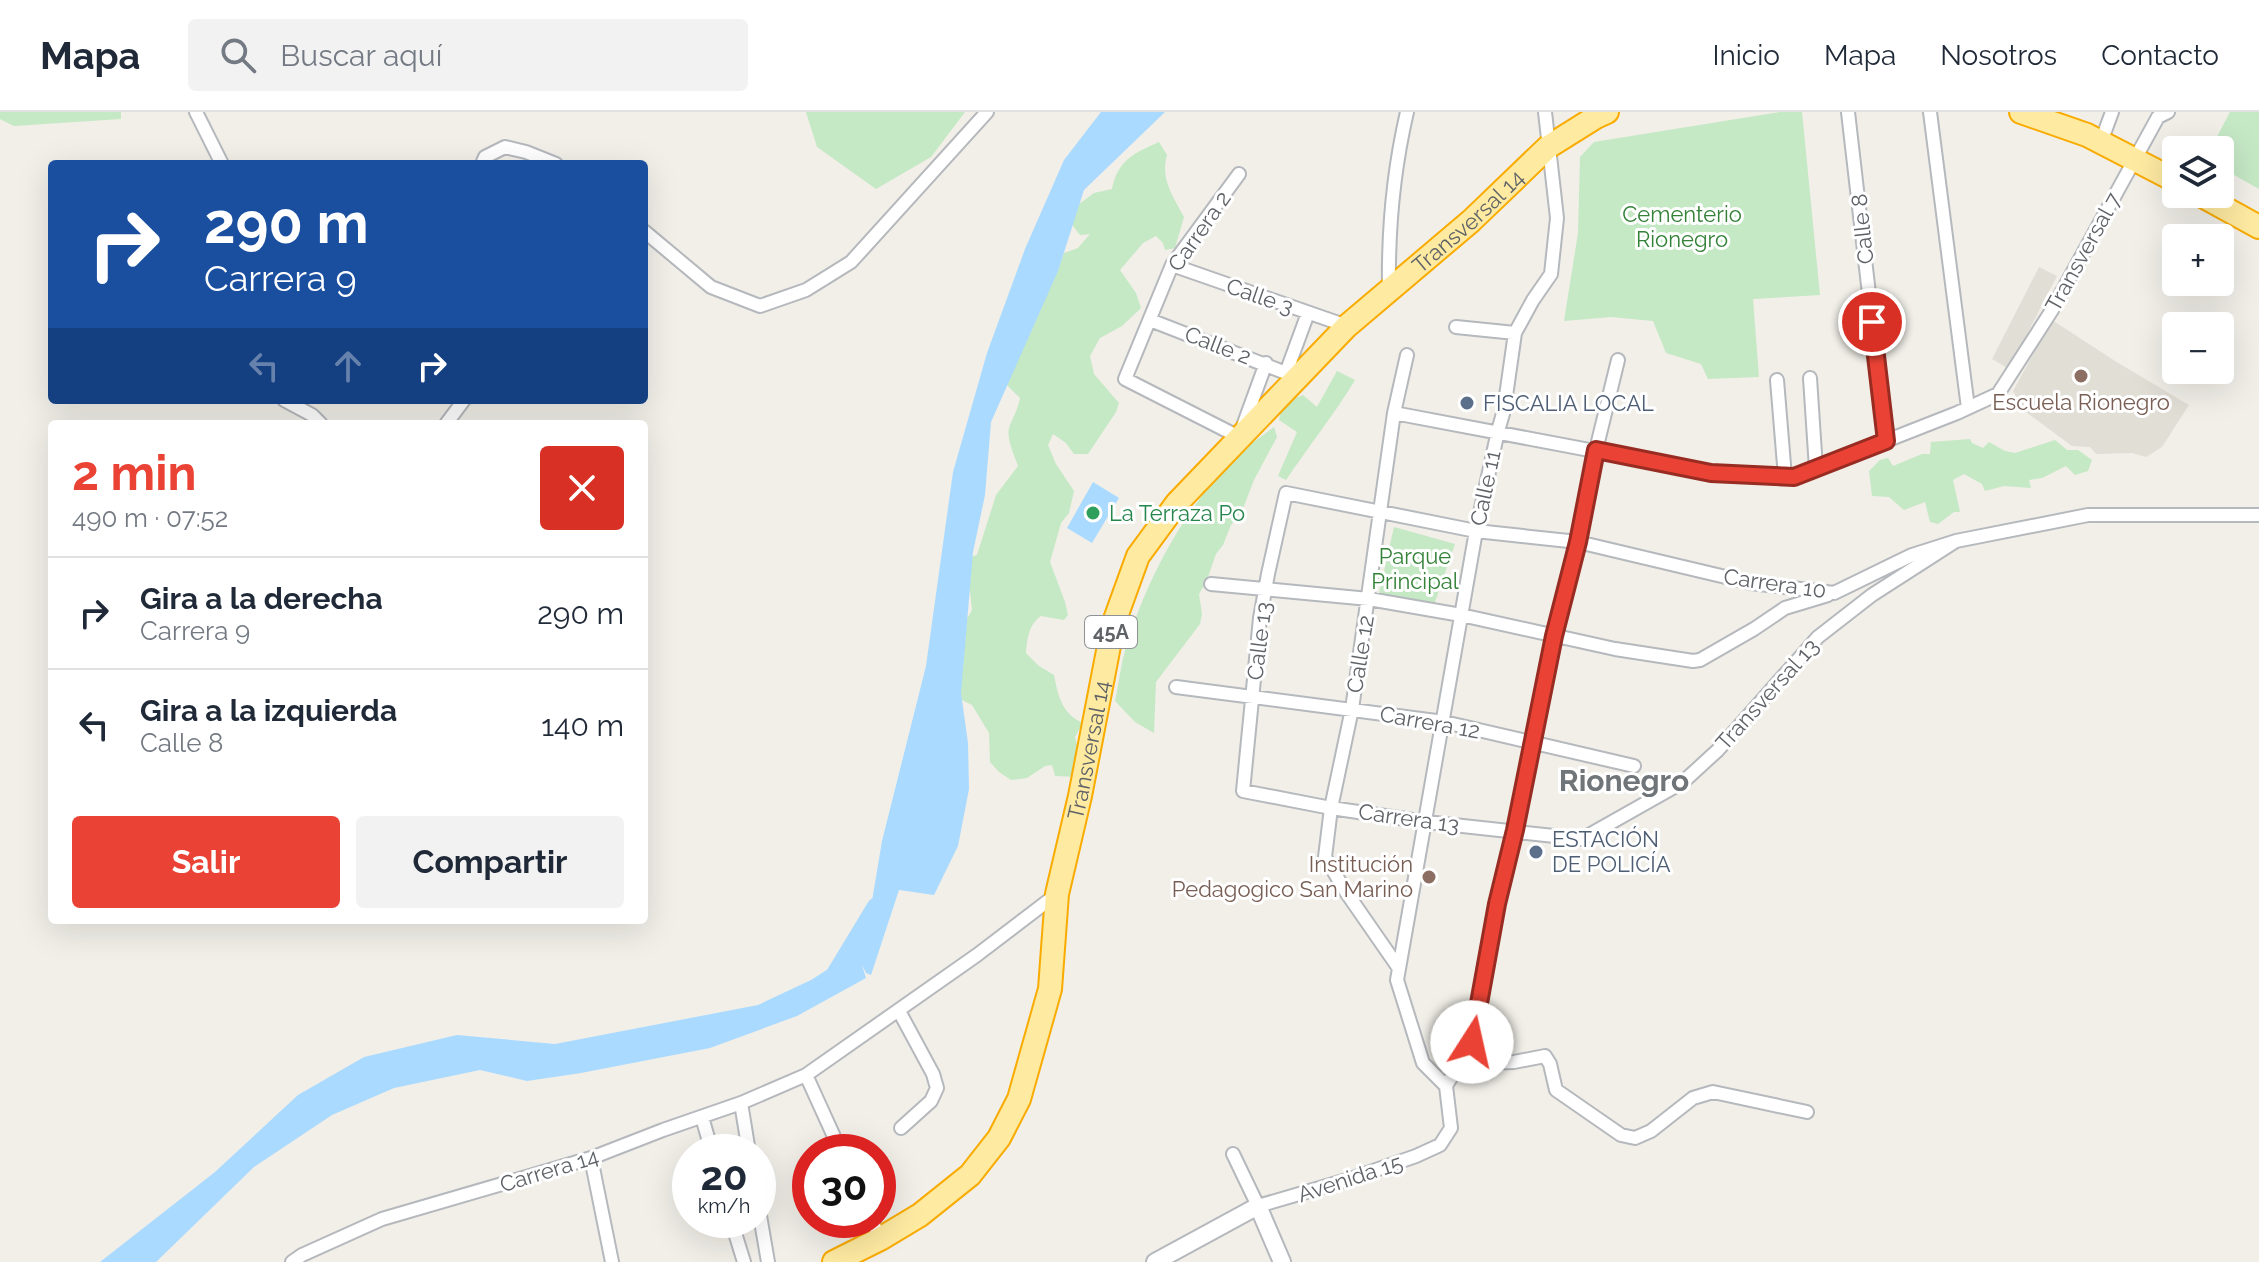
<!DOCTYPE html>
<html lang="es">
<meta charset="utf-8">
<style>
:root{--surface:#fff;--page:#f2f2f3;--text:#1f2937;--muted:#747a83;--line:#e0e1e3;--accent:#ea4335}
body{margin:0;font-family:Raleway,sans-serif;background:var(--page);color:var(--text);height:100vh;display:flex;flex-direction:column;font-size:30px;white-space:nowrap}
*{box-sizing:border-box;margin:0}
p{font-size:26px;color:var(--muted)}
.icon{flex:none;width:44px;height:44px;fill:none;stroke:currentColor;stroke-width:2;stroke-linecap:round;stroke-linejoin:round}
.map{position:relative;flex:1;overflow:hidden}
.side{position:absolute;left:48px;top:308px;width:600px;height:504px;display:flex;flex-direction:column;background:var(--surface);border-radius:8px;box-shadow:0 8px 32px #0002}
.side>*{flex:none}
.banner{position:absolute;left:48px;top:48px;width:600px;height:244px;border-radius:8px;box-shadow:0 8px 32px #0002;background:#1a4fa0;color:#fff;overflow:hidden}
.buttons{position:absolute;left:2162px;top:24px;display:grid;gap:16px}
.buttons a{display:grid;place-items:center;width:72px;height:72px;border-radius:8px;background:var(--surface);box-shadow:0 8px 32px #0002;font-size:40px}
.speed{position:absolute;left:672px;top:1022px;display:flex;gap:16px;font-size:40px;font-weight:700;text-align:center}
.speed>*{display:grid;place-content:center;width:104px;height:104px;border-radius:50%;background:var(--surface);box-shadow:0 8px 32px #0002;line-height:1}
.speed small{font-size:20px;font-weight:400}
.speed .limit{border:12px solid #d22;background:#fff;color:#111}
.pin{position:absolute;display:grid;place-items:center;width:68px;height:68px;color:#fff;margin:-34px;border:4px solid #fff;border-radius:50%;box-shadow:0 2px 8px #0007}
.me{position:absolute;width:88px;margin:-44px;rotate:10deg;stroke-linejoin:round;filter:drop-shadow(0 0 6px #0008)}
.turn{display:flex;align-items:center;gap:28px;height:168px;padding:0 24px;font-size:36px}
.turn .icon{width:104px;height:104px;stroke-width:2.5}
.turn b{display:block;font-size:56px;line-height:68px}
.lanes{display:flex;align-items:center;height:76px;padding:0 24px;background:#0003;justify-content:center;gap:40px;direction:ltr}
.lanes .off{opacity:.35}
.round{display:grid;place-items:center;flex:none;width:84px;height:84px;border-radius:8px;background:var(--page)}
.summary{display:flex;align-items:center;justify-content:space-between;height:136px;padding:0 24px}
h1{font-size:48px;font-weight:700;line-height:60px;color:var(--accent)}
.button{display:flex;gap:16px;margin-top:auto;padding:16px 24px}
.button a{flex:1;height:92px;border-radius:8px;background:var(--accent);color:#fff;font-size:32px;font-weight:700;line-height:92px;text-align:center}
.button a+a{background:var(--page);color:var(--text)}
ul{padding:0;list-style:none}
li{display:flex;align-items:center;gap:24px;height:112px;padding:0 24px;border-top:2px solid var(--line)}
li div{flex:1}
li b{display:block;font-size:30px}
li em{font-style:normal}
header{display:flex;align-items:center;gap:48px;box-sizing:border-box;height:112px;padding:0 40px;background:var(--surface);border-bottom:2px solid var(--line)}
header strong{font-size:38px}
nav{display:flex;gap:44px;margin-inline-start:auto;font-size:28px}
.search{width:560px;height:72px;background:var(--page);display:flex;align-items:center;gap:20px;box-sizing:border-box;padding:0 28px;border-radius:8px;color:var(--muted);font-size:30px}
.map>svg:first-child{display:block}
.education{fill:#e1ded6}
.green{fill:#c5e8c5}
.water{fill:#aadaff}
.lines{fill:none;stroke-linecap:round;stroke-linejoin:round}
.river{stroke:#aadaff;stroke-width:24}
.minor-casing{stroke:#b5b8bc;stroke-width:16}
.tertiary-casing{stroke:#b5b8bc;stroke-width:20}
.trunk-casing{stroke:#f9ab00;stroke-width:26}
.minor{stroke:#fff;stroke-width:12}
.tertiary{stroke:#fff;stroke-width:16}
.trunk{stroke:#feeaa1;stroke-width:22}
.route-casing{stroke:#982c22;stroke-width:20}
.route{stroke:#ea4335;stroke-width:14}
.education-dot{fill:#8d6e63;stroke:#fff;stroke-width:3}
.service-dot{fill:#5c6f8a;stroke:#fff;stroke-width:3}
.leisure-dot{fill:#2e9e5b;stroke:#fff;stroke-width:3}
.labels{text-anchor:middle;stroke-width:6;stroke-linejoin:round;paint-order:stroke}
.shield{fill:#fff;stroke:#8f9295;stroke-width:2}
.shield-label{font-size:20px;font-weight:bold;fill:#5f6368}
.park-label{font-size:22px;fill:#348238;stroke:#fff}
.street-label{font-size:22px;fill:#5f6368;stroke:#fff}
.education-label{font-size:22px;fill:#785e54;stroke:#fff}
.service-label{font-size:22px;fill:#4e5e75;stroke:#fff;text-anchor:start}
.leisure-label{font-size:22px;fill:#27864d;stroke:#fff;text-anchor:start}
.district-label{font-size:30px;font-weight:bold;fill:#70757a;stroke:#fff}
</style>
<header>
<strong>Mapa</strong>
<div class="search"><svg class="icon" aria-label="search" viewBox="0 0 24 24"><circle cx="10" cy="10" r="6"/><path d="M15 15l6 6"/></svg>Buscar aquí</div>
<nav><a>Inicio</a><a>Mapa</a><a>Nosotros</a><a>Contacto</a></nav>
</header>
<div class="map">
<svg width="2259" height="1150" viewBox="0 0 2259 1150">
<rect width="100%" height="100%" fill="#f1efe8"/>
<!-- education -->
<path class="education" d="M2039,155L2057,164L2009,257L1992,247Z
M2052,208L2115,249L2189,293L2162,335L2146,345L2132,341L2096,342L2090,335L2072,334L2023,298L2013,279Z"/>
<!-- green -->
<path class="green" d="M0,0H121V7L14,14L0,7Z
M806,0H965L931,45L876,77L817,35Z
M1780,0H1802L1820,183L1753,187L1759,265L1708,267L1701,252L1666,241L1653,209L1611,205L1564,209L1578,121L1580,45L1594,30Z
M2230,0H2259V77L2220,55V38H2210Z
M1159,30L1167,43C1160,67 1173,84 1184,105L1175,136L1165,138L1163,131L1156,124L1143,131L1120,158L1136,181L1141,196L1122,214L1100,226L1090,244L1094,262L1119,291L1116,300L1088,342H1074L1066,331L1053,322L1048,333L1056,352L1074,379L1069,401L1061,411L1050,450L1065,490L1068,503L1064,508L1041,504C1029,512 1027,527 1026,541L1039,554L1054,563C1058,584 1062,602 1083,611L1075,625L1080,644L1079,665L1055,664L1052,653L1045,654L1027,666L1011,668L999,660L990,650L989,621L972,593L962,588L956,572L965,530L967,507L972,498L970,479L958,473L965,447L977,443L996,383L1018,354C1014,342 1005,325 1010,313C1014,303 1018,297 1020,286L1007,273L1002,256L1060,152L1064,141L1078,136L1090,122L1080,123L1073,114L1071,98L1094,81L1112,77C1118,48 1134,41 1159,30Z
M1337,259L1355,268C1334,303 1308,335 1286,368L1278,364L1297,320L1279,308L1282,291L1303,283L1317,295Z
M1274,315L1277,325L1254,368L1242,399L1231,413L1223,433L1216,442L1207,468L1199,482L1202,502L1200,512L1156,570L1154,621L1135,610L1115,589C1119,571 1121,552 1126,535C1147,465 1190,385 1245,337C1254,329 1265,322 1274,315Z
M1970,327L1972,331L1983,336L1989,330L2005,339L2015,341L2055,328L2067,338H2078L2092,348L2088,359L2075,363L2066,354L2042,366L2029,368L2031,376L2004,374L1985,379L1982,372L1964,362L1953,368L1960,400H1954L1938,412L1930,410L1925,390L1904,398L1889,385L1872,384L1869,359L1880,348L1888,346L1893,354L1922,342H1930L1931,330Z
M1394,415L1455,432L1433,496L1377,490Z"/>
<!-- water -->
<path class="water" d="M1101,0H1165L1084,78L1058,159L991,310L985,383L973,440L961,581L968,631L969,677L958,734L934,783L899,778L871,863L866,861L862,853L866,866L797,904L710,936L581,961L527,969L480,958L394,976L332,1003L254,1055L156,1150H100L215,1060L298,983L364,945L457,923L555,932L758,893L811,868L855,840L869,807L882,729L926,554L953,360L987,241L1025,137L1064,48Z
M1093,370L1119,386L1092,431L1067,416Z"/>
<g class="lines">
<!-- river -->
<path class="river" d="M835,868L878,797"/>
<defs>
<path id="minor" d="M196,0L222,52
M1848,0L1886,329
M1930,0L1968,296
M2101,30L2112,0
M482,52L485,45L505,35L526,40L556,52
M1239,62L1172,153L1125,267L1239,325L1266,251
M644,119L711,175L760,194L806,178L851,150L987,0
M1172,153L1347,214
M1389,178C1388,120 1394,56 1407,0
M1150,208L1286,261L1308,201
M1456,215L1515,221
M1810,266L1816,357
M1777,268L1785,365
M284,288L312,303L321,312
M1394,301L1711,361L1794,365L1957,301L1998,282L2052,198L2158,5L2168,0
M446,312L464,288
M1956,429L1872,483L1818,525L1718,638L1683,670L1582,727L1426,710L1331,696L1243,679L1260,506L1268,462L1286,381L1476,419L1578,430L1751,471L1834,481L1912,443L1956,429L2088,403H2259
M1211,472L1369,487L1461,503L1615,537L1693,549L1700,548L1754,517L1785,496L1828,483
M1176,575L1444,610L1634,654
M1398,855L1346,780L1325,745L1331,696L1352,597L1394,301L1407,243
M899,899L933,962L937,976L931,989L901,1016
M1476,916C1500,923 1493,928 1485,948L1487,951L1514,950L1545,944L1550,952L1556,978L1621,1023L1635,1026L1651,1019L1693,986L1713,980L1807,1000
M806,963L841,1040
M1446,974L1423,951L1397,868L1476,419L1498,319L1504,298L1515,221L1533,188L1551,162L1557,106L1545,0
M1446,974L1472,930L1476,916L1484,854L1497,792L1515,718L1554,524L1578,430L1596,338L1618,248
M741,991L749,1040
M702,1005L712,1040
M1233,1042L1258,1094L1347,1068L1416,1044L1440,1033L1451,1016L1446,974
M591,1046L612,1150
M758,1092L768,1150
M731,1108L744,1150
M872,1108L880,1127
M292,1150L302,1143L382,1107L591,1046L663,1018L741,991L806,963L977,843L1057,782"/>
<path id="tertiary" d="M1155,1150L1258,1094L1282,1150"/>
<g id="trunk">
<path d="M2021,0L2087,23L2176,69"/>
<path d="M2199,82L2259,115"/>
<path id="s1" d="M834,1150L880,1127L920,1103L970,1063L999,1026L1019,987L1050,877L1057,782L1080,684L1113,513L1138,444L1177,391L1347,214L1471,109L1548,35L1596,5L1607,0"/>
</g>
</defs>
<!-- minor casing -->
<use href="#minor" class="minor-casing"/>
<!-- tertiary casing -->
<use href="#tertiary" class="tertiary-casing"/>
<!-- trunk casing -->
<use href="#trunk" class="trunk-casing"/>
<!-- minor -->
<use href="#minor" class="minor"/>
<!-- tertiary -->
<use href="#tertiary" class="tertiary"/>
<!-- trunk -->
<use href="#trunk" class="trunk"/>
</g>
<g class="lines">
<defs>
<path id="route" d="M1472,930L1497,792L1515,718L1554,524L1578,430L1596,338L1711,361L1794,365L1886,329L1872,210"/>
</defs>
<!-- route casing -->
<use href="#route" class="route-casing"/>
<!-- route -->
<use href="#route" class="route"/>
</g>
<!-- markers -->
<g class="education-dot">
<circle cx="2081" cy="264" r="8"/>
<circle cx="1429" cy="765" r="8"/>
</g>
<g class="service-dot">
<circle cx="1467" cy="291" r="8"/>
<circle cx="1536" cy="740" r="8"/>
</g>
<circle class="leisure-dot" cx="1093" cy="401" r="8"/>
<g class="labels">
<!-- shield labels -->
<rect class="shield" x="1085" y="504" width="52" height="32" rx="6"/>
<g class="shield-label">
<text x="1111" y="527">45A</text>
</g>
<!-- park labels -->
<g class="park-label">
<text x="1682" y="110">Cementerio<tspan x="1682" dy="25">Rionegro</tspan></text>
<text x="1415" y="452">Parque<tspan x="1415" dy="25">Principal</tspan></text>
</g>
<!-- street labels -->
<g class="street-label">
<text dy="8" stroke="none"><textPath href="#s1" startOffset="1282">Transversal 14</textPath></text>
<text transform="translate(1862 117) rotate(-96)" y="8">Calle 8</text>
<text transform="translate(1199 119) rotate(-55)" y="8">Carrera 2</text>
<text transform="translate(2083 140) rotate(-61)" y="8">Transversal 7</text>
<text transform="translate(1260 184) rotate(19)" y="8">Calle 3</text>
<text transform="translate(1218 233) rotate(21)" y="8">Calle 2</text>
<text transform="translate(1485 376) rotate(-78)" y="8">Calle 11</text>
<text transform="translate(1775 471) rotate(8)" y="8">Carrera 10</text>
<text transform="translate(1259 529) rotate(-83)" y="8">Calle 13</text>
<text transform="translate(1360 542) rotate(-81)" y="8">Calle 12</text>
<text transform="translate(1767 582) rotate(-48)" y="8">Transversal 13</text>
<text transform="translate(1430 610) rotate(10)" y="8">Carrera 12</text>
<text dy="8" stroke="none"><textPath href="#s1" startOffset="610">Transversal 14</textPath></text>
<text transform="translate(1409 706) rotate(8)" y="8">Carrera 13</text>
<text transform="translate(549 1058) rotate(-17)" y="8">Carrera 14</text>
<text transform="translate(1350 1066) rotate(-18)" y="8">Avenida 15</text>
</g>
<!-- education labels -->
<g class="education-label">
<text x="2081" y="298">Escuela Rionegro</text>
<text x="1413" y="760" text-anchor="end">Institución<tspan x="1413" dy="25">Pedagogico San Marino</tspan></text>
</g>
<!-- service labels -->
<g class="service-label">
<text x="1483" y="299">FISCALIA LOCAL</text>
<text x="1552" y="735">ESTACIÓN<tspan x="1552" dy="25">DE POLICÍA</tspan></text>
</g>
<!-- leisure labels -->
<g class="leisure-label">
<text x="1109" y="409">La Terraza Po</text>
</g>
<!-- district labels -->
<g class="district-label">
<text x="1624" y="679">Rionegro</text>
</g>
</g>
</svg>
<div class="buttons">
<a><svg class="icon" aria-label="layers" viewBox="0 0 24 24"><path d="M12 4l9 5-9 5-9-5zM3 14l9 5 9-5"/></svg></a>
<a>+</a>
<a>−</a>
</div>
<div class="speed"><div>20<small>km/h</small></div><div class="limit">30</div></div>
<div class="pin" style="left:1872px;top:210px;background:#d93025"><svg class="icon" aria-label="arrive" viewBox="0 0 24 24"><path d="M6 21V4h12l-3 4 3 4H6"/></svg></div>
<svg class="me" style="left:1472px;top:930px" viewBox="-20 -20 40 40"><circle r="19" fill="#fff"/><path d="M0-13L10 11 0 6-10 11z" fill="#ea4335"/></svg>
<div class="banner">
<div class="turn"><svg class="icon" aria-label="right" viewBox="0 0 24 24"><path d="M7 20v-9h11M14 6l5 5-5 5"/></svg><div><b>290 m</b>Carrera 9</div></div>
<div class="lanes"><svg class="icon off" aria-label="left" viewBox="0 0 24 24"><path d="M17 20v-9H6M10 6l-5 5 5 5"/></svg><svg class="icon off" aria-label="ahead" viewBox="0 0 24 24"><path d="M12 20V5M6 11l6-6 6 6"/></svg><svg class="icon" aria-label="right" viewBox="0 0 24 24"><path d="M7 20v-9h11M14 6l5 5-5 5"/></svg></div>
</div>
<section class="side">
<div class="summary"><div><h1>2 min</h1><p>490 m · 07:52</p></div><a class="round" style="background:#d93025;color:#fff"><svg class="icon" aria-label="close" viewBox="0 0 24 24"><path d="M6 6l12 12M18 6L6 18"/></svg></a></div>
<ul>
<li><svg class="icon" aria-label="right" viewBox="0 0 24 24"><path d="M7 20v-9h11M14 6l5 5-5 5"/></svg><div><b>Gira a la derecha</b><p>Carrera 9</p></div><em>290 m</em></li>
<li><svg class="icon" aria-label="left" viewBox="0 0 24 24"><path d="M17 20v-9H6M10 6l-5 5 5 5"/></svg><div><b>Gira a la izquierda</b><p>Calle 8</p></div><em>140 m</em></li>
</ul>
<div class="button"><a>Salir</a><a>Compartir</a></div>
</section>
</div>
